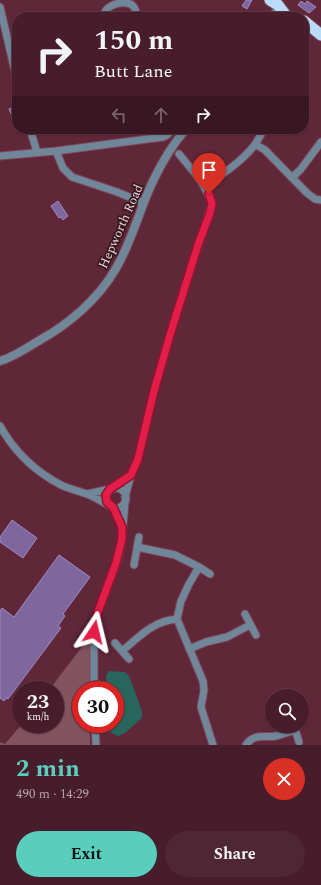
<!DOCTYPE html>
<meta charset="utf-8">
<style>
:root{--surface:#481d2b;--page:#4f2633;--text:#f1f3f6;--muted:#b1a2a9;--line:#603b47;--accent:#5acebd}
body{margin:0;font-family:Spectral,serif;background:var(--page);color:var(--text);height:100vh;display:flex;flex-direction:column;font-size:15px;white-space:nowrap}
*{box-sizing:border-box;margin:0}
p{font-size:13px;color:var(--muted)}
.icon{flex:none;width:22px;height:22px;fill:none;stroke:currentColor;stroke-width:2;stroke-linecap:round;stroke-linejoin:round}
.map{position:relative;height:745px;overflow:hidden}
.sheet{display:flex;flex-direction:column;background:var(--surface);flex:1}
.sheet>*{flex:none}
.banner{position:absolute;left:12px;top:12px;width:297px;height:122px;border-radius:16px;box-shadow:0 1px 3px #0004,0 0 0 1px var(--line);background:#481d2b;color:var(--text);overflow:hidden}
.tools{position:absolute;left:265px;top:689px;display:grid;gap:8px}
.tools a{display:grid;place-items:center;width:44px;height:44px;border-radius:50%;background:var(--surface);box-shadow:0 1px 3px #0004,0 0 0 1px var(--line);font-size:20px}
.speed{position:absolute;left:12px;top:681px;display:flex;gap:8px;font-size:20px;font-weight:700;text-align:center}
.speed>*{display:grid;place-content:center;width:52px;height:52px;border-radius:50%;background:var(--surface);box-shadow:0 1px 3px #0004,0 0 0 1px var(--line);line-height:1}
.speed small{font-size:10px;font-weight:400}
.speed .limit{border:6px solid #d22;background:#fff;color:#111}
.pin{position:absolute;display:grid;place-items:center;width:34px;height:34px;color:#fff;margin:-41px -17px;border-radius:50% 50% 50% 0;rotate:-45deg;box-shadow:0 0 4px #0007}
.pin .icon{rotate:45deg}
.me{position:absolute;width:44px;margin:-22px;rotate:10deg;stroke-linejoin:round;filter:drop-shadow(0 0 3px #0008)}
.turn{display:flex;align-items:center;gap:14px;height:84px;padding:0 16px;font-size:18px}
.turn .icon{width:52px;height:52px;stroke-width:2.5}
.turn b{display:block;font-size:28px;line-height:34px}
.lanes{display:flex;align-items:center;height:38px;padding:0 16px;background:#0003;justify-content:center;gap:20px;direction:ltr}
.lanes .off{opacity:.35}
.round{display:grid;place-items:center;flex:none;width:42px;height:42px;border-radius:21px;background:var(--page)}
.headline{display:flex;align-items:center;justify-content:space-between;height:68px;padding:0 16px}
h1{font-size:24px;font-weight:700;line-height:30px;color:var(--accent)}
.action{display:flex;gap:8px;margin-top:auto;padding:8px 16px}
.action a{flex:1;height:46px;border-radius:24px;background:var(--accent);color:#111;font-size:16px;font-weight:700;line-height:46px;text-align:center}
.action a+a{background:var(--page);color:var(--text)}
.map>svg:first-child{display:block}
.green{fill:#835360}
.water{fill:#28665d}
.building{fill:#7d679d;stroke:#a089c1}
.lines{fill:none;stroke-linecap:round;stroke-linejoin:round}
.minor-casing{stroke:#7b4556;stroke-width:9}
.tertiary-casing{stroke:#7b4556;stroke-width:10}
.trunk-casing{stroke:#7b4556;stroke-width:13}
.minor{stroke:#708799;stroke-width:7}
.tertiary{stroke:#708799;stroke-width:8}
.trunk{stroke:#badcf8;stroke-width:11}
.route-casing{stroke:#92132f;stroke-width:10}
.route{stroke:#e11d48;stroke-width:7}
.labels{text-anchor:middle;stroke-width:3.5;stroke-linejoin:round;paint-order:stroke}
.street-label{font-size:13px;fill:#f5d0d8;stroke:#351a22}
</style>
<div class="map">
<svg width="321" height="745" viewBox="0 0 321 745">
<rect width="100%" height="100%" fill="#602739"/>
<!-- green -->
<path class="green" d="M91,635L90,690H81V724H90V745H0V742L5,744L22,724H55V690H49Z"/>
<!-- water -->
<path class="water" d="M109,671L125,672L129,676L142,711V718L125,733L118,736L110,732L108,724H115V690H107L106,676Z"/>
<!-- building -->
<path class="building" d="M246,0H252L247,9L242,6Z
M301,1L305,4L307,1L316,7L309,13L298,5Z
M17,106V114L12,116L9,109Z
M58,201L68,216L63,220L61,217L59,218L51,206Z
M12,520L37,538L23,558L0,542V537Z
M59,555L90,577L63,614L65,616L58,626L61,628L8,699L6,698L4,701L0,698V611L2,608L14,617Z"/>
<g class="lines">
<defs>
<path id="minor" d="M0,7L17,80
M104,17C104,4 124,0 132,5C136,8 136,12 137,17
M30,129L37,152
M255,144L265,150L307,193L315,199L321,200
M56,151L63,168L72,177L117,192L144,203
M0,156L56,151L163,137L167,135L173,129
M292,178L301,169L321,142
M204,185C222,175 239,164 253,147C258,142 259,135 265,129
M0,426C14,451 36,472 61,485C70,489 78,491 87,494C95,497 102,502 109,505
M113,488L131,475
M106 498a10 10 0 1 1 20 0a10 10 0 1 1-20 0Z
M87,494L110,489
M125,497L131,475L138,459L154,391L177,311L212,204C206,185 192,170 179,154
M113,507L122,527
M137,547L175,555L199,567
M134,565L139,537
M210,574L199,567L189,584L181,601L177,619L203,681L204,690L201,707L213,745
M245,614L256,635
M115,643L129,659
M189,649L206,642L227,637L250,625
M122,651C140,636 153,621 177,619
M94,690V632L96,618L118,559L122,539L125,502
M95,724L96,745
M294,726L299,742
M246,745C254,733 264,738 276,736C283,734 289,732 295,730"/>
<path id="tertiary" d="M273,17L275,13L282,10
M0,361C14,357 28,347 40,340C69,324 98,299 115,270C132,242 139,210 153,181C162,162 173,144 186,129"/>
<path id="trunk" d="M270,0L278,5L287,17
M304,21L321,35"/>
</defs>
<!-- minor casing -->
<use href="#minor" class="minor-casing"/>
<!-- tertiary casing -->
<use href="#tertiary" class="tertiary-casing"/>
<!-- trunk casing -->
<use href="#trunk" class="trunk-casing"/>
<!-- minor -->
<use href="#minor" class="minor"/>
<!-- tertiary -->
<use href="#tertiary" class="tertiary"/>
<!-- trunk -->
<use href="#trunk" class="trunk"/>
</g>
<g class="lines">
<defs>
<path id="route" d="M94,632L98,612L116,563L122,539V527L113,507L107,502L106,495L110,489L131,475L138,459L154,391L170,335L198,245L210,213L212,204L209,194"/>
</defs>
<!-- route casing -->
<use href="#route" class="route-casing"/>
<!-- route -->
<use href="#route" class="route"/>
</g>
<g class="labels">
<!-- street labels -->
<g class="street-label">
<text transform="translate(120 226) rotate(-66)" y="5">Hepworth Road</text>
</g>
</g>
</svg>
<div class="tools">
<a><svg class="icon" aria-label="search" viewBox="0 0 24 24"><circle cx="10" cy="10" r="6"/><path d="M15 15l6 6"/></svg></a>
</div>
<div class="speed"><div>23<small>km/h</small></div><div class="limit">30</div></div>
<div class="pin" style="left:209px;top:194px;background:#d93025"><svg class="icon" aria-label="arrive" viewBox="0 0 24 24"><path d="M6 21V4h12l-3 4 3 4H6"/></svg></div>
<svg class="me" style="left:94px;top:632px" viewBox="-20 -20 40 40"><path d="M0-17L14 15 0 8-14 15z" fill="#e11d48" stroke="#fff" stroke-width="4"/></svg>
<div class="banner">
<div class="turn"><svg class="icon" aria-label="right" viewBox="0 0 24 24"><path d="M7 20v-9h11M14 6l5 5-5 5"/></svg><div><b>150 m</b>Butt Lane</div></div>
<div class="lanes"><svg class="icon off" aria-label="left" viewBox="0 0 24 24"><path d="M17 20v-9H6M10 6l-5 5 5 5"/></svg><svg class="icon off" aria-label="ahead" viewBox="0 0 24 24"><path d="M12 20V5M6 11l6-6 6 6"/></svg><svg class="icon" aria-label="right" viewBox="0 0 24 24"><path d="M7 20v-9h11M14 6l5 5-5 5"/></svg></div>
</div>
</div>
<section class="sheet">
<div class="headline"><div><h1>2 min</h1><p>490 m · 14:29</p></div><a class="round" style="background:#d93025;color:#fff"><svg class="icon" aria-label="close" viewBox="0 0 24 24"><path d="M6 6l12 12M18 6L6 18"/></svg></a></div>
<div class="action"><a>Exit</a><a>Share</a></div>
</section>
